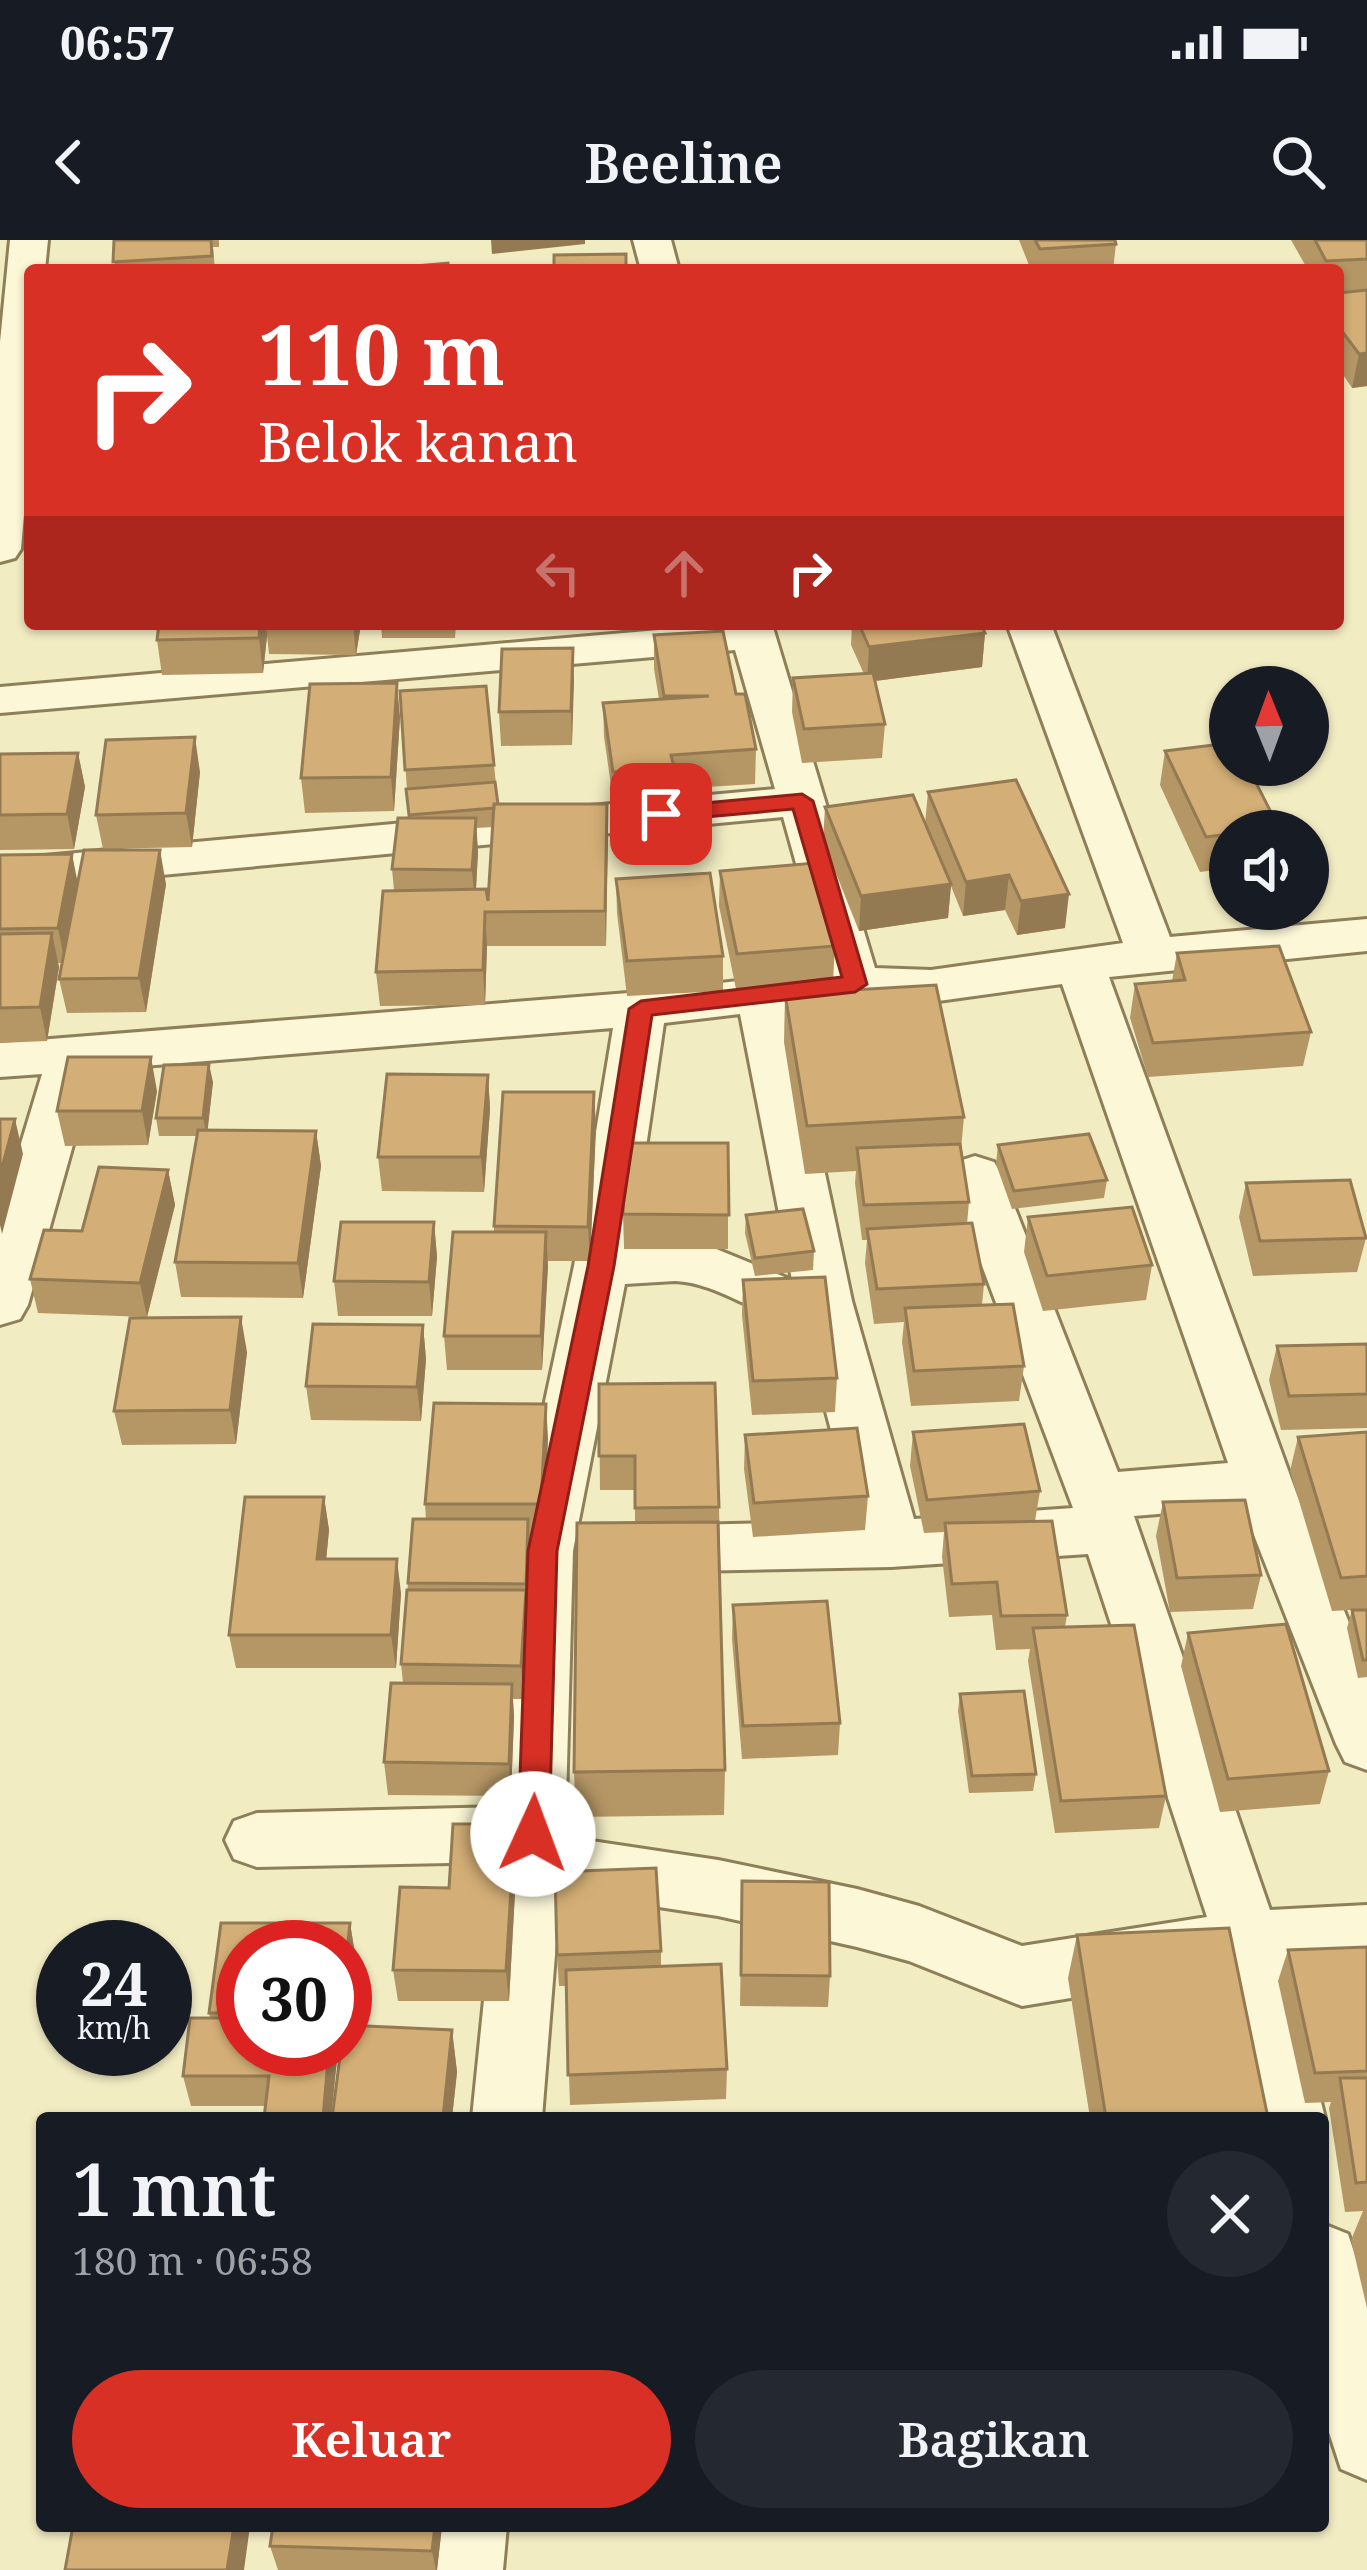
<!DOCTYPE html>
<html lang="id">
<meta charset="utf-8">
<style>
:root{--surface:#171b24;--page:#242831;--text:#f1f3f6;--muted:#9ea1a6;--accent:#d93025}
body{margin:0;font-family:"Noto Serif",serif;background:var(--page);color:var(--text);height:100vh;display:flex;flex-direction:column;font-size:45px;white-space:nowrap}
*{box-sizing:border-box;margin:0}
p{font-size:39px;color:var(--muted)}
.icon{flex:none;width:66px;height:66px;fill:none;stroke:currentColor;stroke-width:2;stroke-linecap:round;stroke-linejoin:round}
.map{position:relative;flex:1;overflow:hidden}
.side{position:absolute;left:36px;top:1872px;width:1293px;height:420px;display:flex;flex-direction:column;background:var(--surface);border-radius:12px;box-shadow:0 3px 9px #0004}
.side>*{flex:none}
.banner{position:absolute;left:24px;top:24px;width:1320px;height:366px;border-radius:12px;box-shadow:0 3px 9px #0004;background:#d93025;color:#fff;overflow:hidden}
.needle{width:78px;rotate:359deg}
.buttons{position:absolute;left:1209px;top:426px;display:grid;gap:24px}
.buttons a{display:grid;place-items:center;width:120px;height:120px;border-radius:50%;background:var(--surface);box-shadow:0 3px 9px #0004;font-size:60px}
.speed{position:absolute;left:36px;top:1680px;display:flex;gap:24px;font-size:60px;font-weight:700;text-align:center}
.speed>*{display:grid;place-content:center;width:156px;height:156px;border-radius:50%;background:var(--surface);box-shadow:0 3px 9px #0004;line-height:1}
.speed small{font-size:30px;font-weight:400}
.speed .limit{border:18px solid #d22;background:#fff;color:#111}
.pin{position:absolute;display:grid;place-items:center;width:102px;height:102px;color:#fff;margin:-51px;border-radius:24px;box-shadow:0 6px 18px #0006}
.me{position:absolute;width:132px;margin:-66px;rotate:2deg;stroke-linejoin:round;filter:drop-shadow(0 0 9px #0008)}
.turn{display:flex;align-items:center;gap:42px;height:252px;padding:0 36px;font-size:54px}
.turn .icon{width:156px;height:156px;stroke-width:2.5}
.turn b{display:block;font-size:84px;line-height:102px}
.lanes{display:flex;align-items:center;height:114px;padding:0 36px;background:#0003;justify-content:center;gap:60px;direction:ltr}
.lanes .off{opacity:.35}
.round{display:grid;place-items:center;flex:none;width:126px;height:126px;border-radius:63px;background:var(--page)}
.headline{display:flex;align-items:center;justify-content:space-between;height:204px;padding:0 36px}
h1{font-size:72px;font-weight:600;line-height:90px}
.action{display:flex;gap:24px;margin-top:auto;padding:24px 36px}
.action a{flex:1;height:138px;border-radius:72px;background:var(--accent);color:#fff;font-size:48px;font-weight:600;line-height:138px;text-align:center}
.action a+a{background:var(--page);color:var(--text)}
.status{display:flex;justify-content:space-between;align-items:center;height:84px;padding:0 60px;background:var(--surface);direction:ltr}
.status svg{height:33px;fill:currentColor}
header{display:flex;justify-content:space-between;align-items:center;height:156px;padding:0 36px;background:var(--surface);font-size:54px;font-weight:600}
.map>svg:first-child{display:block}
.lines{fill:none;stroke-linecap:round;stroke-linejoin:round}
.street-casing{stroke:#8e7f58;stroke-width:6}
.street{fill:#fcf7d7;fill-rule:evenodd}
.wall{fill:#b59665;fill-rule:evenodd}
.shaded-wall{fill:#947a53}
.building{fill:#d3ae76;stroke:#947a53;stroke-width:3}
.route{fill:#d93025;stroke:#8d1f18;stroke-width:3}
</style>
<div class="status"><b>06:57</b><svg viewBox="0 0 49 12"><path d="M0 12V9h3v3zM5 12V6h3v6zM10 12V3h3v9zM15 12V0h3v12zM26 1h20v11H26zM47 4h2v5h-2z"/></svg></div>
<header><svg class="icon" aria-label="back" viewBox="0 0 24 24"><path d="M15 5l-7 7 7 7"/></svg>Beeline<svg class="icon" aria-label="search" viewBox="0 0 24 24"><circle cx="10" cy="10" r="6"/><path d="M15 15l6 6"/></svg></header>
<div class="map">
<svg width="1367" height="2330" viewBox="0 0 1367 2330">
<rect width="100%" height="100%" fill="#f2ecc3"/>
<g class="lines">
<defs>
<path id="street" d="M10,0H48L45,30H30V206L21,309L15,318L0,322V102Z
M633,0H671L679,30H641Z
M728,384H772L875,728L931,730L1123,703L1007,384H1051L1170,697L1367,679V711L1109,737L1297,1255L1367,1427V1530L1345,1522L1336,1504L1243,1267L1134,1276L1270,1670L1367,1665V1723L1287,1727L1325,1878L1323,1882L1255,1878L1222,1733L1022,1766L909,1721L857,1707L718,1676L560,1652L542,1878H472L498,1622L257,1627L234,1619L225,1600L234,1581L257,1573L502,1567L513,1311L574,1026L613,788L94,830L28,1065L20,1079L0,1085V973L42,834L0,837V803L641,752L826,731L783,577L0,650V620L775,549L735,410L0,473V447ZM1062,744L1228,1223L1118,1232L1002,935L994,922L975,916L956,922L948,935L1073,1268L914,1279L852,1061L790,768L855,760L931,762ZM740,774L792,1040L704,1004H632L664,783ZM675,1041C720,1043 755,1077 802,1081L855,1281L643,1286L622,1292L613,1309L622,1326L643,1332L891,1327L1088,1314L1207,1677L1022,1706L919,1666L857,1649L718,1620L565,1597L573,1311L625,1044Z
M1323,1984L1348,1994L1367,2051V2240L1341,2229L1323,2174Z
M431,2286H507L503,2330H427Z"/>
</defs>
<!-- street casing -->
<use href="#street" class="street-casing"/>
<!-- street -->
<use href="#street" class="street"/>
</g>
<!-- wall -->
<path class="wall" d="M114,0H219V7H213L215,30H115Z
M1019,0H1115L1116,4L1113,30H1031Z
M1291,0H1367V146L1352,148L1338,127V30H1308Z
M159,384H361L356,415L269,414L267,396L263,433L162,435L157,400Z
M381,384H456L455,398H382Z
M852,384H992L981,385L985,393L982,427L875,441L885,484L882,518L802,523L792,472L793,438L864,434L851,405Z
M654,395L736,454L756,509L755,544L674,549V562L614,566L604,497L603,463L659,459L654,429Z
M573,408L572,505L501,506L499,472Z
M486,446L498,564H607L606,706H487L485,765L380,766L376,732L394,650L392,629L409,578L400,451ZM493,587L488,661L476,650L478,612L476,588Z
M400,477L394,571L305,573L301,538Z
M1165,511L1279,588L1278,591H1230V628L1200,632L1160,545Z
M78,513L85,547L74,609L0,610V514Z
M200,532L192,607L103,609L96,575Z
M928,552L1065,688L1017,695L1005,670L963,676L951,646L948,678L859,691L823,601L825,567L925,584Z
M0,615L78,644H166L146,772L67,773L59,739L62,723H58L59,727L47,801L0,803Z
M720,631L835,706L833,741L736,749L719,666Z
M616,639L723,716V751L627,756L617,673Z
M1177,713L1311,792L1303,826L1148,837L1130,778L1135,744L1172,741Z
M785,754L964,877L961,909L969,962L967,984L984,1044L982,1065L1024,1126L1019,1161L911,1166L902,1102L904,1082L874,1084L865,1023L867,1000H862L855,943L856,931L805,934L784,802Z
M488,835L490,869L484,952L382,951L378,917Z
M213,842L207,891H316L321,926L303,1058L181,1057L175,1022L197,896H159L156,878Z
M157,851L148,905L65,906L57,871Z
M596,887L590,1021H548L542,1130H447L444,1096L494,992V986Z
M728,903V1009H624L623,974Z
M998,905L1107,940L1104,958L1012,969L996,924Z
M168,930L175,965L147,1077L38,1073L30,1039Z
M1246,943L1366,998L1357,1032L1253,1036L1239,977Z
M746,975L814,1011L813,1030L755,1036L745,993Z
M1028,977L1152,1025L1146,1060L1043,1071L1024,1012Z
M434,982L437,1017L432,1076H338L334,1041Z
M743,1040L837,1138L835,1172L752,1175L742,1075Z
M423,1085L426,1119L421,1181L311,1180L306,1146Z
M1367,1104V1188L1281,1190L1269,1140L1277,1106Z
M247,1112L236,1204L122,1205L114,1171Z
M599,1144L719,1267L725,1530L724,1575L576,1577L574,1532L635,1283V1250H600Z
M913,1192L1040,1251L1035,1281L1067,1375L1065,1387L1166,1556L1159,1588L1055,1593L1028,1421L1030,1409L996,1410L992,1375L949,1377L942,1317L944,1292L924,1293L910,1226Z
M1367,1192V1369L1332,1371L1290,1231L1298,1197Z
M745,1195L868,1256L865,1290L753,1297L744,1229Z
M548,1198L543,1298H530L531,1313L524,1459H513L514,1477L511,1556L388,1555L384,1522L403,1443L401,1424L408,1343L426,1279L425,1264Z
M324,1257L329,1290L326,1319L401,1353L396,1428H236L229,1395Z
M1163,1262L1261,1335L1253,1369L1170,1372L1156,1296Z
M733,1365L840,1483L838,1515L742,1519L732,1399Z
M1352,1370H1367V1437L1358,1438L1347,1388Z
M1188,1393L1329,1531L1320,1564L1220,1572L1181,1426Z
M960,1454L1036,1534L1033,1551L969,1553L958,1471Z
M515,1584L517,1616L509,1761H398L393,1730L449,1648Z
M742,1641L830,1736L828,1767L740,1766Z
M221,1683H350L355,1714L348,1785L452,1790L457,1832L452,1878H331L341,1809H345V1707H243V1809H338L331,1878H264L266,1866H191L183,1836L190,1778H210L209,1773Z
M1077,1695L1268,1878H1090L1068,1738Z
M1367,1707V2068L1351,2000L1363,1971L1345,1972L1329,1868L1331,1862L1305,1863L1278,1741L1288,1710Z
M661,1711V1726L727,1829L726,1859L570,1865L566,1746H559L557,1715Z
M442,2286L437,2330H278L270,2306Z"/>
<!-- shaded-wall -->
<path class="shaded-wall" d="M491,0H585V4L492,14Z
M1367,113V146L1352,148L1359,114Z
M260,384H266L267,396L263,433L259,398Z
M353,384H361L356,415Z
M985,393L982,427L867,442L869,407Z
M573,408L574,442L572,505L571,471Z
M397,443L400,477L394,571L391,537Z
M195,497L200,532L192,607L186,573Z
M78,513L85,547L74,609L67,574Z
M607,564L608,598L606,706L605,671Z
M476,578L478,612L475,664L472,630Z
M160,610L166,644L146,772L139,738Z
M72,614L79,649L65,723L58,688Z
M1009,635L1005,670L963,676L966,642Z
M951,644L948,678L859,691L861,656Z
M1069,654L1065,688L1017,695L1021,661Z
M485,672L487,706L485,765L483,730Z
M52,693L59,727L47,801L40,767Z
M151,817L157,851L148,905L142,871Z
M209,824L213,842L207,896L203,878Z
M488,835L490,869L484,952L481,917Z
M594,852L596,887L590,1021L588,987Z
M15,879L23,914L2,994L0,985V935Z
M316,891L321,926L303,1058L298,1023Z
M168,930L175,965L147,1077L140,1043Z
M434,982L437,1017L432,1076L429,1042Z
M546,992L548,1027L542,1130L541,1096Z
M241,1077L247,1112L236,1204L230,1170Z
M423,1085L426,1119L421,1181L417,1147Z
M546,1164L548,1198L543,1298L541,1264Z
M324,1257L329,1290L323,1353L317,1319Z
M528,1279L531,1313L528,1377L526,1344Z
M397,1319L401,1353L396,1428L391,1395Z
M526,1350L528,1384L524,1459L521,1426Z
M512,1444L514,1477L511,1556L509,1524Z
M515,1584L517,1616L509,1761L506,1731Z
M350,1683L355,1714L346,1804L345,1730Z
M452,1790L457,1832L452,1878H443Z
M329,1809H338L331,1878H323Z
M234,2286H250L244,2330H227Z
M435,2286H442L437,2330H436L432,2311Z"/>
<!-- building -->
<path class="building" d="M114,0H211L212,16L113,22Z
M1035,0H1115L1116,4L1040,9Z
M1315,0H1367V19L1326,21Z
M626,14V30H554V15Z
M448,23L449,30H393L392,28Z
M1367,50V113L1359,114L1338,86V53Z
M159,384H260L259,398L157,400Z
M859,384H981L985,393L869,407Z
M723,391L736,454H745L756,509L671,515L674,527L613,532L603,463L709,456H664L654,395Z
M573,408L571,471L499,472L502,409Z
M873,433L885,484L804,489L793,438Z
M397,443L391,537L301,538L310,444Z
M486,446L494,525L405,530L400,451Z
M195,497L186,573L96,575L106,500Z
M1230,503V525H1247L1279,588L1230,591V594L1206,597L1165,511Z
M78,513L67,574L0,575V514Z
M1016,540L1069,654L1021,661L1009,635L966,642L928,552Z
M495,542L498,564H494V568L409,575L406,549Z
M913,555L951,644L861,656L825,567Z
M494,564H607L605,671L485,672L483,730L376,732L383,651L486,649L488,661Z
M398,578H476L472,630L392,629Z
M84,610H160L139,738L59,739Z
M72,614L58,688L0,689V615Z
M815,623L835,706L737,714L720,631Z
M710,633L723,716L627,721L616,639Z
M52,693L40,767L0,768V694Z
M1279,706L1311,792L1153,803L1135,744L1185,740L1177,713Z
M936,745L964,877L807,886L785,754Z
M68,817H151L142,871H57Z
M209,824L203,878H156L164,825Z
M387,834L488,835L481,917H378Z
M503,852H594L588,987L494,986Z
M0,879H15L0,935Z
M198,890L316,891L298,1023L175,1022Z
M1089,894L1107,940L1014,951L998,905Z
M626,903H728L729,975L623,974Z
M960,904L969,962L864,965L857,908Z
M99,927L168,930L140,1043L30,1039L44,990L82,991Z
M1350,940L1366,998L1260,1001L1246,943Z
M1132,967L1152,1025L1047,1036L1028,977Z
M803,969L814,1011L755,1018L746,975Z
M341,982H434L429,1042L334,1041Z
M972,983L984,1044L877,1049L867,989Z
M453,992H546L541,1096H444Z
M825,1037L837,1138L753,1141L743,1040Z
M1013,1064L1024,1126L914,1131L905,1068Z
M241,1077L230,1170L114,1171L130,1078Z
M313,1084L423,1085L417,1147L306,1146Z
M1367,1104V1154L1289,1156L1277,1106Z
M715,1143L719,1267L635,1268V1216H599V1144Z
M434,1163L546,1164L541,1264H425Z
M1024,1184L1040,1251L927,1260L913,1192Z
M857,1188L868,1256L754,1263L745,1195Z
M1367,1192V1336L1341,1338L1298,1197Z
M245,1257H324L317,1319H397L391,1395H229Z
M1245,1260L1261,1335L1177,1338L1163,1262Z
M413,1279H528L526,1344L408,1343Z
M1052,1281L1067,1375L1001,1376L997,1342L952,1344L945,1283Z
M718,1282L725,1530L574,1532L577,1283Z
M407,1350H526L521,1426L401,1424Z
M827,1361L840,1483L743,1486L733,1365Z
M1352,1370H1367V1420H1363Z
M1286,1384L1329,1531L1228,1539L1188,1393Z
M1134,1385L1166,1556L1061,1561L1033,1388Z
M391,1443L512,1444L509,1524L384,1522Z
M1024,1451L1036,1534L972,1536L960,1454Z
M453,1584H515L506,1731L393,1730L400,1647L449,1648Z
M656,1628L661,1711L557,1715L555,1632Z
M742,1641L829,1642L830,1736L741,1735Z
M221,1683H350L345,1730V1707H243V1773H209Z
M1229,1688L1268,1878H1106L1077,1695Z
M1367,1707V1831L1315,1833L1288,1710Z
M721,1724L727,1829L568,1835L566,1730Z
M190,1778H243V1809H329L323,1878H264L269,1836H183Z
M345,1785L452,1790L443,1878H332L341,1809H345Z
M1340,1838H1367V1942L1356,1943Z
M73,2286H234L227,2330H65Z
M273,2286H435L432,2311L270,2306Z"/>
<!-- route -->
<path class="route" d="M802,554L813,561L867,744L855,752L652,775L614,1026L557,1311L549,1594L544,1603L533,1607L523,1603L518,1594L528,1311L588,1026L629,769L641,761L842,737L793,569L661,581L649,574L661,567Z"/>
</svg>
<div class="buttons">
<a><svg class="needle" viewBox="-14 -14 28 28"><path d="M0-13l5 13h-10z" fill="#e53935"/><path d="M0 13l5-13h-10z" fill="#9ea1a6"/></svg></a>
<a><svg class="icon" aria-label="sound" viewBox="0 0 24 24"><path d="M4 9h4l5-4v14l-5-4H4zM17 9q2 3 0 6"/></svg></a>
</div>
<div class="speed"><div>24<small>km/h</small></div><div class="limit">30</div></div>
<div class="pin" style="left:661px;top:574px;background:#d93025"><svg class="icon" aria-label="arrive" viewBox="0 0 24 24"><path d="M6 21V4h12l-3 4 3 4H6"/></svg></div>
<svg class="me" style="left:533px;top:1594px" viewBox="-20 -20 40 40"><circle r="19" fill="#fff"/><path d="M0-13L10 11 0 6-10 11z" fill="#d93025"/></svg>
<div class="banner">
<div class="turn"><svg class="icon" aria-label="right" viewBox="0 0 24 24"><path d="M7 20v-9h11M14 6l5 5-5 5"/></svg><div><b>110 m</b>Belok kanan</div></div>
<div class="lanes"><svg class="icon off" aria-label="left" viewBox="0 0 24 24"><path d="M17 20v-9H6M10 6l-5 5 5 5"/></svg><svg class="icon off" aria-label="ahead" viewBox="0 0 24 24"><path d="M12 20V5M6 11l6-6 6 6"/></svg><svg class="icon" aria-label="right" viewBox="0 0 24 24"><path d="M7 20v-9h11M14 6l5 5-5 5"/></svg></div>
</div>
<section class="side">
<div class="headline"><div><h1>1 mnt</h1><p>180 m · 06:58</p></div><a class="round"><svg class="icon" aria-label="close" viewBox="0 0 24 24"><path d="M6 6l12 12M18 6L6 18"/></svg></a></div>
<div class="action"><a>Keluar</a><a>Bagikan</a></div>
</section>
</div>
